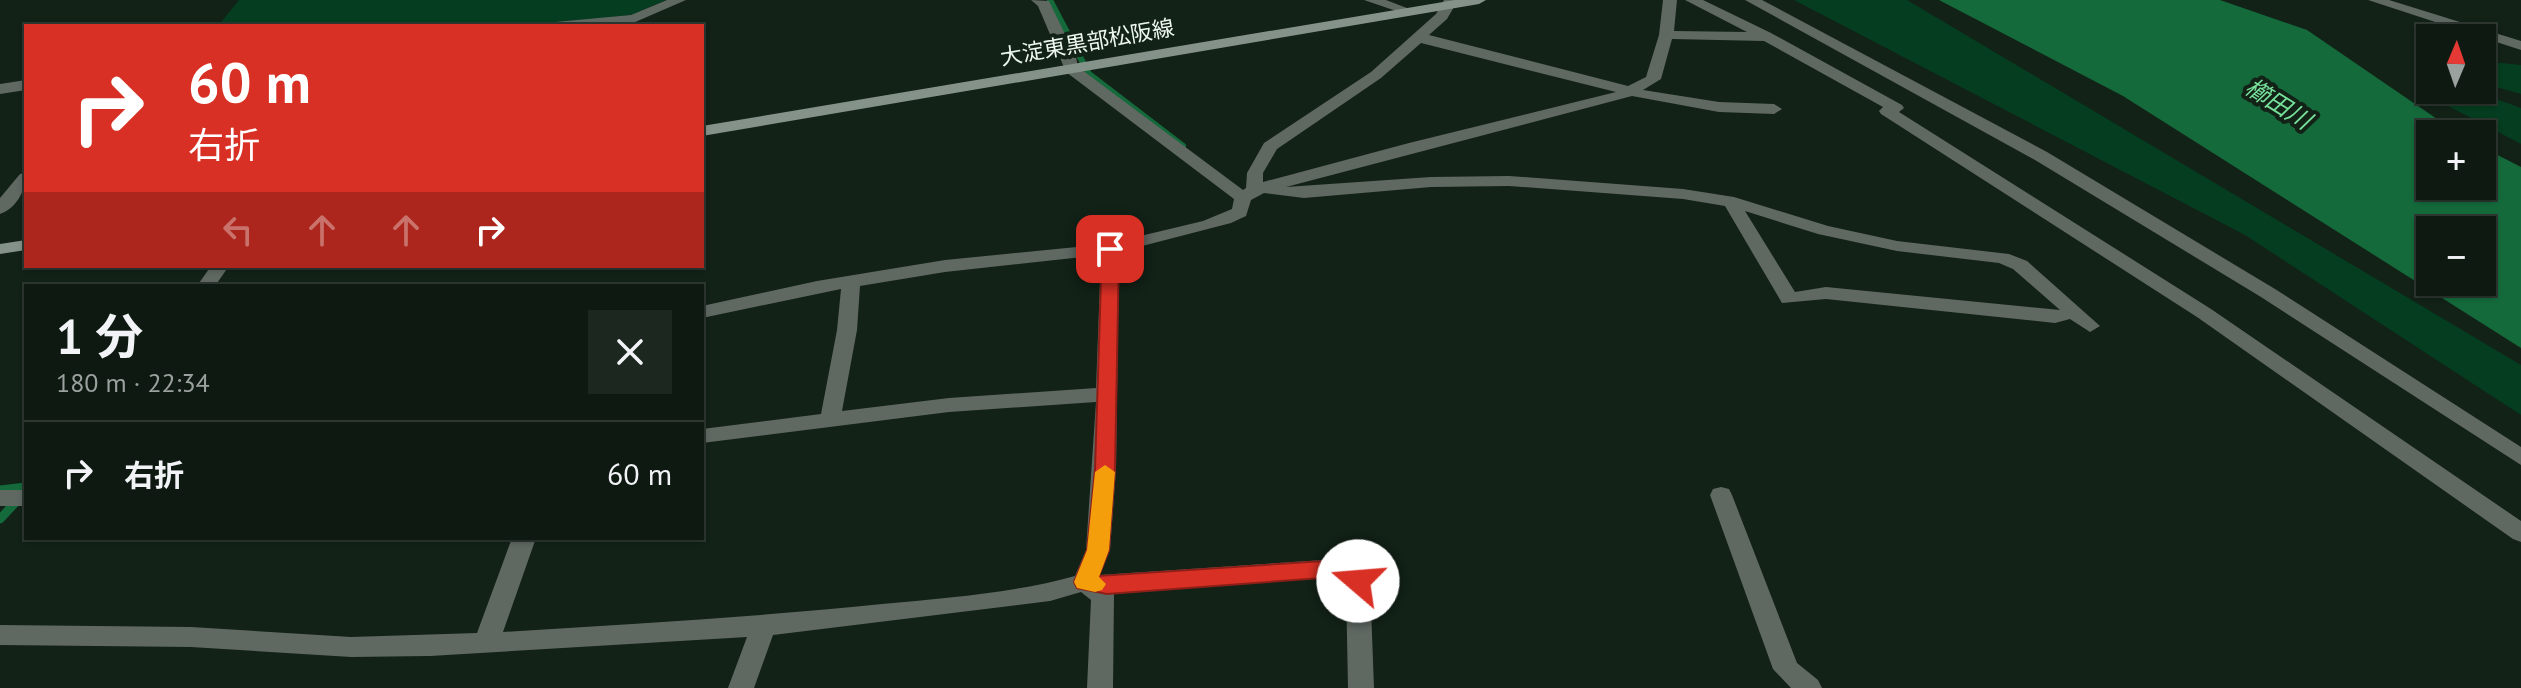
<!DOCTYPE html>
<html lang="ja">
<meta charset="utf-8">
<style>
:root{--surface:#0e1a11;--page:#1c271f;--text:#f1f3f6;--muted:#9ba19f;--line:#2e3831}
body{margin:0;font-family:"PT Sans","Noto Sans JP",sans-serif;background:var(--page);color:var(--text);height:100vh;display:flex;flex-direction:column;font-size:30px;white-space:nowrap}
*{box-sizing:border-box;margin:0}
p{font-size:26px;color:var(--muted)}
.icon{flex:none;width:44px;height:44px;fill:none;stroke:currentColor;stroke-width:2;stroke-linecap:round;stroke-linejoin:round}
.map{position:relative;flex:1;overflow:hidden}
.details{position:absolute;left:24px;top:284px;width:680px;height:256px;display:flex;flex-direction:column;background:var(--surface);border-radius:0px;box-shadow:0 2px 6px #0004,0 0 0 2px var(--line)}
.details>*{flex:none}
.guide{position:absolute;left:24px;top:24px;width:680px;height:244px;border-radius:0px;box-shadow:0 2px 6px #0004,0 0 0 2px var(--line);background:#d93025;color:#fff;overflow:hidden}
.needle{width:52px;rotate:2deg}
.controls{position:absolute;left:2416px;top:24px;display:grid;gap:16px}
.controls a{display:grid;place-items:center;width:80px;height:80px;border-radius:0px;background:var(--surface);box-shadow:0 2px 6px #0004,0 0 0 2px var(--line);font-size:40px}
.pin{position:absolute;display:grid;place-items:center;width:68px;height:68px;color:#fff;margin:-34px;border-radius:16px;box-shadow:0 4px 12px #0006}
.me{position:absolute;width:88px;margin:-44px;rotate:288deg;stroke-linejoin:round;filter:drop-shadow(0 0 6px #0008)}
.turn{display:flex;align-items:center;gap:28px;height:168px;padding:0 32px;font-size:36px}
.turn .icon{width:104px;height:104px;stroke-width:2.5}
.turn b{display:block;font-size:56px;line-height:68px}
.lanes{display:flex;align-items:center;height:76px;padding:0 32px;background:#0003;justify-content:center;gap:40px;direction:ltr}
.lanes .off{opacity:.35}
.round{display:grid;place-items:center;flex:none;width:84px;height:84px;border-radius:0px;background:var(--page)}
.overview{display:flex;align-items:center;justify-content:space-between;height:136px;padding:0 32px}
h1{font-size:48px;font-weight:700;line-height:60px}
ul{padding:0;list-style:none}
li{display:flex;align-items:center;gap:24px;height:104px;padding:0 32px;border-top:2px solid var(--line)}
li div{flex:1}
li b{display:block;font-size:30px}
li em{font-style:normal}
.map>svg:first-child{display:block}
.green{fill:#043d1f}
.water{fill:#146a3b;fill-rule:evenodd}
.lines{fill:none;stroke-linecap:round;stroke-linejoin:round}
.stream-far1{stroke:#146a3b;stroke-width:6}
.stream{stroke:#146a3b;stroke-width:9}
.minor{fill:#606862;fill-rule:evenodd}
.secondary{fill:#859289;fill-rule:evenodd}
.route{fill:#d93025;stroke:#8d1f18;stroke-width:2}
.slow{fill:#f59e0b}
.labels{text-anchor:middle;stroke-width:8;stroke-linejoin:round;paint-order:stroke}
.far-street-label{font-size:22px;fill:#edf7ef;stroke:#122217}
.far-water-label{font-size:24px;font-style:italic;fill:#77e19c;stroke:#122217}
</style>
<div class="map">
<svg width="2521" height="688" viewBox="0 0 2521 688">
<rect width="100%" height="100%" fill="#122217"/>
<!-- green -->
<path class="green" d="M239,0H666L631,15L521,26H218Z
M1794,0H1907L2521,365V415L2245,235Z
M2482,61L2521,65V94L2482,83Z
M2417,69L2430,74V90H2472L2521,108V144L2429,96Z"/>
<!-- water -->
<path class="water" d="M1939,0H2220L2307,30L2459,134H2430V186H2482V147L2521,167V348L2123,96ZM2430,230H2482V282H2430Z"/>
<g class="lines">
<!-- stream-far1 -->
<path class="stream-far1" d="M1050,0L1089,74L1183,146"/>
<!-- stream -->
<path class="stream" d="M0,490L26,487
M0,519L26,491"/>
<!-- minor -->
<path class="minor" d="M667,0H686L633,23L548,26L555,22L631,15Z
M1031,0L1049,1L1076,57L1078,67L1243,190L1246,188L1247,173L1264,143L1371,72L1436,14L1444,0H1458L1447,19L1429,35L1628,86L1646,77L1659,35L1663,0H1677L1674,31L1747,32L1685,0H1703L1771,33L1902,105L1904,108L1899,112L2211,309L2521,521V542L2513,539L2197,317L1881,114L1879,111L1883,107L1764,41L1672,39L1661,79L1643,90L1719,102L1774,104L1782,109L1774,114L1719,112L1632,96L1286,187L1431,177L1509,176L1683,189L1734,197L1828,226L1897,241L2009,254L2027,261L2100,326L2090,332L2070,319L2055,323L1826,299L1782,303L1725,206L1683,199L1509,186L1431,187L1304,198L1264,193L1251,200L1246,216L1231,223L1119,252L1116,469L1110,550L1100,575L1339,559C1351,563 1364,570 1370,581L1374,688H1348L1346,585L1335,577L1114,594L1113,688H1087L1091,600L1081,592L1050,601L773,635L754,688H728L747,637L430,656L351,657L191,647L0,645V625L191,627L351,637L477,633L512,538H536L503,632C630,624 756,617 882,604C946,598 1014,593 1075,576L1086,550L1096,402L949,412L702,443V429L821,414L837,330L841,289L702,318V306L817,281L945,260L1107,244L1203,221L1232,209L1234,199L1066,72L1038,6ZM1421,43L1616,92L1409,143L1263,182V173L1277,149L1381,78ZM1745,211L1818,234L1897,251L1999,263L2013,269L2060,310L1826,287L1795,292ZM1101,255L1096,388L949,398L842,411L857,330L860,286L945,272Z
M1364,0H1386L1412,10L1405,14Z
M1745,0H1762L2047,152L2275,289L2521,447V465L2261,297L2035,160Z
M2368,0H2389L2521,41V50Z
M26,80V90L0,94V84Z
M26,173C26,190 17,208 0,214V198L20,174Z
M211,266H229L215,286H197Z
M1721,487L1729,489L1732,495L1797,663L1818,680L1822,688H1791L1773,669L1710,495L1713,489Z
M0,490H26V506H0Z"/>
<!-- secondary -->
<path class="secondary" d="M1455,0H1486L1479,4L702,136V126Z
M26,240V250L0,254V244Z"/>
</g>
<!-- route -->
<path class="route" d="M1110,244L1119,249L1115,469L1109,550L1099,576L1339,560L1366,575L1369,581L1366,587C1353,591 1346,584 1335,577L1107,594L1077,588L1074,582L1087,550L1095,469L1102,249Z"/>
<!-- slow -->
<path class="slow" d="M1105,465L1115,472L1109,550L1099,577L1106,584L1102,590L1095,592L1077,588L1074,582L1087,550L1095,472Z"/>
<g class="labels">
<!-- far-street labels -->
<g class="far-street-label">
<text transform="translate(1087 42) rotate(-10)" y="8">大淀東黒部松阪線</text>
</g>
<!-- far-water labels -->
<g class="far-water-label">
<text transform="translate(2278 104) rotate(32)" y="8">櫛田川</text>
</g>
</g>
</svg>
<div class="controls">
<a><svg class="needle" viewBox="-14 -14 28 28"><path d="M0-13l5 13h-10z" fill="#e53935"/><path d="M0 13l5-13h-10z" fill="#9ba19f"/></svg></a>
<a>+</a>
<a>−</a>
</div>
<div class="pin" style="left:1110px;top:249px;background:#d93025"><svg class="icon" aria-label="arrive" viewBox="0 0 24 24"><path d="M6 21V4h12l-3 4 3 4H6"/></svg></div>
<svg class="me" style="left:1358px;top:581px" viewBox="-20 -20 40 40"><circle r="19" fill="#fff"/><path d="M0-13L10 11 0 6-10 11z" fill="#d93025"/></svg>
<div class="guide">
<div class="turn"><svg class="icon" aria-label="right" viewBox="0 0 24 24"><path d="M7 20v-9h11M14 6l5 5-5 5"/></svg><div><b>60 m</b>右折</div></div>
<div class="lanes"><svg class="icon off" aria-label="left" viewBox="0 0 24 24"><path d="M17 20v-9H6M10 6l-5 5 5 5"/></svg><svg class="icon off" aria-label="ahead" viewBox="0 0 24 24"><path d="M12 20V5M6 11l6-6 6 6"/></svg><svg class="icon off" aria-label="ahead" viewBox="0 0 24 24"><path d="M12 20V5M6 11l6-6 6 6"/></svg><svg class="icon" aria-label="right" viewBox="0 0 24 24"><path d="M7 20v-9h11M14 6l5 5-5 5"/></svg></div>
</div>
<section class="details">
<div class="overview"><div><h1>1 分</h1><p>180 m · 22:34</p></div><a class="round"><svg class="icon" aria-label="close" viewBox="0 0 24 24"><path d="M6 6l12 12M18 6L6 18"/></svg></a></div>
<ul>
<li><svg class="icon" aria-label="right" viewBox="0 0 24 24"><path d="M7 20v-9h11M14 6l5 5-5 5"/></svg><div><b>右折</b></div><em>60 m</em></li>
</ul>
</section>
</div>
